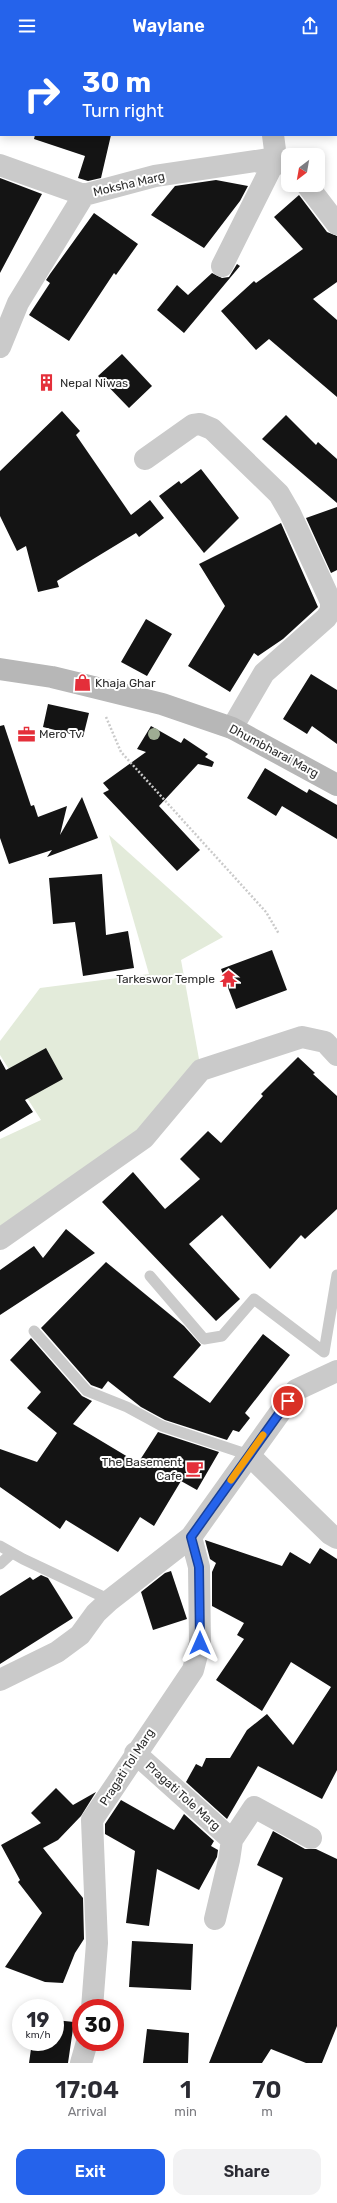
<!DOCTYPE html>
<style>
:root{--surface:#fff;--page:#f2f2f3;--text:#2b2b33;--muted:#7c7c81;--accent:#2563eb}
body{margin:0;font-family:Rubik,sans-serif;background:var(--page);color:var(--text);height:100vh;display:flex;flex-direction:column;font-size:15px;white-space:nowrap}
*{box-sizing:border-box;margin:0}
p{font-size:13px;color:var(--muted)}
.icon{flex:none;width:22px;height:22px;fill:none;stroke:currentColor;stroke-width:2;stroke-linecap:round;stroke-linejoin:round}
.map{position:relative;height:2011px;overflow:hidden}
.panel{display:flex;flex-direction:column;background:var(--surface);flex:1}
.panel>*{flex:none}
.banner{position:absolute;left:0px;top:0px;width:337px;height:84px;box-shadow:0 2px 10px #0003;background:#2563eb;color:#fff;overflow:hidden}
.needle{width:26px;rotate:211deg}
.buttons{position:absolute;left:281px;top:96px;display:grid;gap:8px}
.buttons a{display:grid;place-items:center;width:44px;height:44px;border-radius:8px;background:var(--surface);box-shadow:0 2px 10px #0003;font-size:20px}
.speed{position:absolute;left:12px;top:1947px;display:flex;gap:8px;font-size:20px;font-weight:700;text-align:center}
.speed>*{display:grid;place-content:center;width:52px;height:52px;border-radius:50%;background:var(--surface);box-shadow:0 2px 10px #0003;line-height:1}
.speed small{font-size:10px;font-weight:400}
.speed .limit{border:6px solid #d22;background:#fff;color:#111}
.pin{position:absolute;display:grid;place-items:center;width:34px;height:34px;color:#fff;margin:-17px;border:2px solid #fff;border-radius:50%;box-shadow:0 1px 4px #0007}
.me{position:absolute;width:44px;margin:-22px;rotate:0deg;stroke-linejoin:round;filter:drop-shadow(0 0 3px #0008)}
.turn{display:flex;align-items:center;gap:14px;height:84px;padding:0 16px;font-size:18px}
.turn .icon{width:52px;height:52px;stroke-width:2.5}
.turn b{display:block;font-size:28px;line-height:34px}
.eta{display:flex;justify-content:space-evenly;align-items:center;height:68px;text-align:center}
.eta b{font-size:24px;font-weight:600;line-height:28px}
.cta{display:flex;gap:8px;margin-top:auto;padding:8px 16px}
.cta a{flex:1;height:46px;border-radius:12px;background:var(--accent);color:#fff;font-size:16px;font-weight:600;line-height:46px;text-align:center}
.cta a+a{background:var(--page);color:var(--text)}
header{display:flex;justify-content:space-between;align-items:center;height:52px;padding:0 16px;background:var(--accent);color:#fff;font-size:18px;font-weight:600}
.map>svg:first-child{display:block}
.green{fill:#e3ebda}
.building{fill:#141414}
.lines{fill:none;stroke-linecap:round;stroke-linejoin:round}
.path{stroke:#cacaca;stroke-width:2.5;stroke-dasharray:2 2;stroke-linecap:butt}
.service{stroke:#cacaca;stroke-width:11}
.minor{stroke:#cacaca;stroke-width:22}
.secondary{stroke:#b7b7b7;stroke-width:22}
.tree{fill:#9eac93}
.route-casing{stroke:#184099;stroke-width:10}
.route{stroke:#2563eb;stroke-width:7}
.slow{stroke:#f59e0b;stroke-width:7}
.labels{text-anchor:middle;stroke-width:4;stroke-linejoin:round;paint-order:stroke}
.street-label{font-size:12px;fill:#2d2d2d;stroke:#fff}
.poi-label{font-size:12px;fill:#2d2d2d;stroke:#fff;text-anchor:start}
</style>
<header><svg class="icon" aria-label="menu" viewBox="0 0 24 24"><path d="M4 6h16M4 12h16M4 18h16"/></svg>Waylane<svg class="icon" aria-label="share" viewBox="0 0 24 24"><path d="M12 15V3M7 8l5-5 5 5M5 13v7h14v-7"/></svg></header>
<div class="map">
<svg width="337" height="2011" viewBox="0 0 337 2011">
<rect width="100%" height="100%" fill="#fff"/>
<!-- green -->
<path class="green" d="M109,783L223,885L181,908L201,1018L152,1076L0,1189V1087L41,1068L0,1003V989L40,936L149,922Z"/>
<!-- building -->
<path class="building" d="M35,83H111L101,126L88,129L78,126L85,104L34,87Z
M0,126L42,142L0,221Z
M216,128L248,134L240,149L204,196L151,163L175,134Z
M299,143L327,180L337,184V230L313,247L337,268V345L269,287L256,298L221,259L254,229L256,231L303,197L274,165Z
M94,161L138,192L116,223L114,221L69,289L29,263L50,231L46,228L50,222Z
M237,212L240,214L184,281L157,258L177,233L188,243L212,221L222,226L229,225Z
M122,302L152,334L129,356L98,324Z
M62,359L80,379L76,383L131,463L150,448L164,466L139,485L136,481L57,529L59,535L38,540L26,494L17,499L0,464V419Z
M286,363L316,393L318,390L337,407V451L262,387Z
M201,417L239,466L204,501L159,444L179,429L181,432Z
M337,455V518L331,521L306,466Z
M281,471L318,555L283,587L258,604L254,601L230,640L188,614L225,554L199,512Z
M146,567L172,582L147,624L121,610Z
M311,622L337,638V692L312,674L307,682L283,667Z
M48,652L89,661L83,685L43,675Z
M4,673L31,754L34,753L38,765L67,754L60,783L82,745L98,786L47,805L52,798L9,812L0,786V674Z
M151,674L181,691L184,686L208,702L205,705L214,710L212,715L198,712L159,754L200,798L177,819L103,741L109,738L103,731L146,700L137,697Z
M265,716L307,741L309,737L337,753V787L282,754L276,764L247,746Z
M102,822L106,883L128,879L134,916L83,924L75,870L53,872L49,826Z
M272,898L287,938L236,957L221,917Z
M46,996L63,1027L25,1048L33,1060L0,1080V1007L6,1018Z
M298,1005L315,1021L313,1022L337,1044V1157L305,1187L301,1183L270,1217L222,1163L189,1192L240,1247L216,1269L102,1150L133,1120L165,1157L200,1127L180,1107L208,1079L221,1091L263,1044L261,1042Z
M66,1177L95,1201L0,1263V1218L34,1194L43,1206Z
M106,1210L184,1274L201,1293L173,1325L210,1351L263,1282L290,1303L245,1361L250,1366L239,1380L233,1378L227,1388L165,1368L141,1355L108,1329L102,1337L91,1333L41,1276Z
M31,1286L82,1344L92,1349L73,1372L138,1411L158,1380L219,1400L197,1438L181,1429L154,1474L140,1465L118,1500L66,1468L60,1477L0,1435V1397L37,1410L57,1381L27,1356L41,1340L10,1308Z
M205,1488L282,1514L290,1500L310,1512L320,1496L337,1507V1718L322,1747L258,1714L227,1767L186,1730L196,1712L202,1715L206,1706H230L247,1678L267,1662L293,1693L331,1635L291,1610L262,1659L216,1628L244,1587L237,1583L244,1571L212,1554V1520L216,1511L210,1507Z
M171,1519L187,1567L153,1578L141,1540L165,1521Z
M41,1523L48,1526L73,1566L0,1612V1544L30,1525L33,1528Z
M56,1736L73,1753L96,1740L81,1764L58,1788L43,1796L83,1846L84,1887L75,1901L63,1931L45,1930L5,1915L42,1861L18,1830L20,1828L1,1793L41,1771L31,1761Z
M121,1748L174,1778L184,1762L214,1789L211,1794L218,1798L217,1805L199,1838L157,1817L149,1874L126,1871L135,1799L105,1782V1772Z
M273,1779L305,1797H316L337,1807V1974L322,2011H306L271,1997L262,2011H209L283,1826L257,1813Z
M132,1889L193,1892L191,1938L129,1935Z
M55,1968L74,1970L68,2011H29L32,1990H55Z
M147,1977L189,1981L188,2011H143Z"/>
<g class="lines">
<!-- path -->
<path class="path" d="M106,665L121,700L266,860L279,882"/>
<!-- service -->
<path class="service" d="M26,1L27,0
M150,1224L204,1287L222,1284L254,1247L324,1300L337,1223
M34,1279L87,1339L127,1355L162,1374L249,1403
M0,1494L23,1507L110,1548
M0,1512L12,1501"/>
<!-- minor -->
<path class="minor" d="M0,113L84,143
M307,133L337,172
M222,214L276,106L273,83
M0,295L18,251L84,143L155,124L276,106L288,114
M145,407L193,373L200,372L212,377L279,442L290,461L331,550V559L326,566L264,621L232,676
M0,1187L144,1086L201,1018L302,985L325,990L337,1003
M249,1403L330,1482L337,1486
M0,1628L57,1600L80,1583L96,1561L110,1548L191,1485L296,1338L337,1319
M135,1701L232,1788L229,1808L215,1867
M232,1788L254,1755L311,1786
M92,1956L97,1891L92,1768L193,1618L200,1591L199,1515L191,1485
M81,2011L87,1990"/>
<!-- secondary -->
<path class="secondary" d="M188,0L191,1
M336,20H337
M0,617L52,625L93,635L162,652L232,676L337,733"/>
</g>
<!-- trees -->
<circle class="tree" cx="154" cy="682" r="6"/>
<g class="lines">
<defs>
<path id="route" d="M200,1591L199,1515L191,1485L288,1349"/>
</defs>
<!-- route casing -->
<use href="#route" class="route-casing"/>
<!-- route -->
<use href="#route" class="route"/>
<!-- slow -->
<path class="slow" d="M231,1428L263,1383"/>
</g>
<!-- icons -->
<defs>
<symbol id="building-bare" viewBox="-9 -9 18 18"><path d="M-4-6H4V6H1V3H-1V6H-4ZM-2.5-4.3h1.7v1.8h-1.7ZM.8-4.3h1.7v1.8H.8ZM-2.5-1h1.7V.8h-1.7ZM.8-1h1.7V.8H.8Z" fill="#e42f3a" stroke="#fff" stroke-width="2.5" paint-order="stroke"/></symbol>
<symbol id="shop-bare" viewBox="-9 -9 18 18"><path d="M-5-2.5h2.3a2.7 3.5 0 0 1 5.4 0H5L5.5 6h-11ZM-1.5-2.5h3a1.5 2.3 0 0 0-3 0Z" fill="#e42f3a" stroke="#fff" stroke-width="2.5" paint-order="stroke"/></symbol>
<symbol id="office-bare" viewBox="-9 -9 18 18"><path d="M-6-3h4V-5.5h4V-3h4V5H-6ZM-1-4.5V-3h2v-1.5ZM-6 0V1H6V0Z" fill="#e42f3a" stroke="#fff" stroke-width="2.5" paint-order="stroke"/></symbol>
<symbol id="temple-bare" viewBox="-9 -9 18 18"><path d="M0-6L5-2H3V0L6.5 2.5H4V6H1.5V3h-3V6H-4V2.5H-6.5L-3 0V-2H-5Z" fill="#e42f3a" stroke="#fff" stroke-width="2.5" paint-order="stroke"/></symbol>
<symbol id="cafe-bare" viewBox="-9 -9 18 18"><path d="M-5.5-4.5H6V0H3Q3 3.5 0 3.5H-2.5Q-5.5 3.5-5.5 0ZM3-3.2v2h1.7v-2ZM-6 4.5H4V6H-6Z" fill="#e42f3a" stroke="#fff" stroke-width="2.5" paint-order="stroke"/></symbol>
</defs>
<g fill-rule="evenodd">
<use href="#building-bare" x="34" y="318" width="25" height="25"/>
<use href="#shop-bare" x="70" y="618" width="25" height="25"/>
<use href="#office-bare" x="14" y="670" width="25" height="25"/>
<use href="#temple-bare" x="216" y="914" width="25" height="25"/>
<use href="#cafe-bare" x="182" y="1404" width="25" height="25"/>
</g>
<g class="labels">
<!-- street labels -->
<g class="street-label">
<text transform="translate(129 132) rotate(-13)" y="4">Moksha Marg</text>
<text transform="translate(274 699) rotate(28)" y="4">Dhumbharai Marg</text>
<text transform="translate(127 1715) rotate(-57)" y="4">Pragati Tol Marg</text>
<text transform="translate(183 1744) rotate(42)" y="4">Pragati Tole Marg</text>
</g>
<!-- poi labels -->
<g class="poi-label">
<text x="60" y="335">Nepal Niwas</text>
<text x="95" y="635">Khaja Ghar</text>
<text x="39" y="686">Mero Tv</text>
<text x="215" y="931" text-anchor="end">Tarkeswor Temple</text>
<text x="182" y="1414" text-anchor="end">The Basement<tspan x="182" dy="14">Cafe</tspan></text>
</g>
</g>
</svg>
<div class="buttons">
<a><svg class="needle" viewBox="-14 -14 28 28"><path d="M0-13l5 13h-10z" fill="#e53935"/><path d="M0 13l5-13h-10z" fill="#7c7c81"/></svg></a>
</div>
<div class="speed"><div>19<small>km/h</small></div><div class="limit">30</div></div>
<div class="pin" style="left:288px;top:1349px;background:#d93025"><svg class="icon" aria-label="arrive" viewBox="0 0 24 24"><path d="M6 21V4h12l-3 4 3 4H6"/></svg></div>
<svg class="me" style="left:200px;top:1591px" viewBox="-20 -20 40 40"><path d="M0-17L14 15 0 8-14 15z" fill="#2563eb" stroke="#fff" stroke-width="4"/></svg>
<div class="banner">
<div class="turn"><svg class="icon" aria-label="right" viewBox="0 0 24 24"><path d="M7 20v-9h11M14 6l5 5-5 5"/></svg><div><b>30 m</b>Turn right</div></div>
</div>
</div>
<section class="panel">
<div class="eta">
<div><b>17:04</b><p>Arrival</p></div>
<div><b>1</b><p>min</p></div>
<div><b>70</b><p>m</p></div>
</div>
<div class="cta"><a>Exit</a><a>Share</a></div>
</section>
